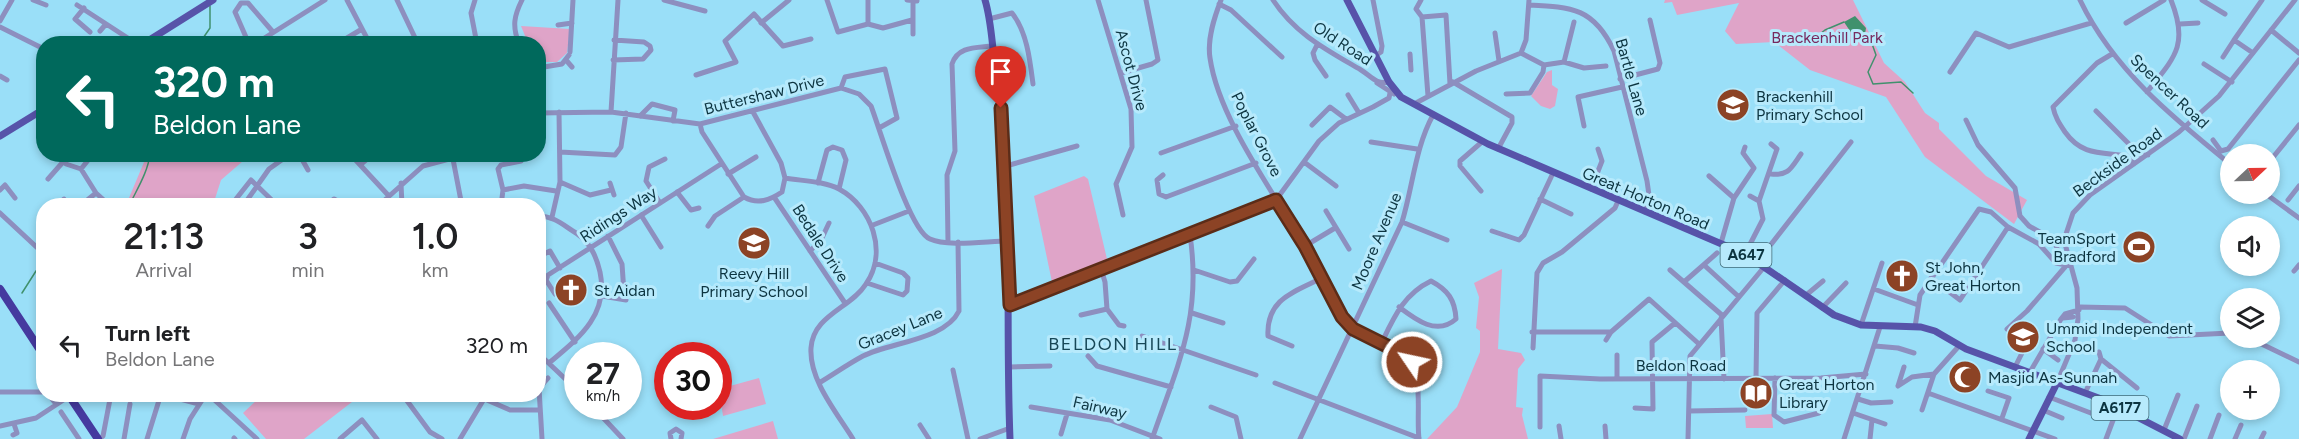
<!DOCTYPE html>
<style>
:root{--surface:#fff;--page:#f6f6f6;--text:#202124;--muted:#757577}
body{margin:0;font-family:Figtree,sans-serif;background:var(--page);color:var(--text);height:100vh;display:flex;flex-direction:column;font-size:22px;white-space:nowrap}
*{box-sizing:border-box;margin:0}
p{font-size:20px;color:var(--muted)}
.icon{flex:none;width:33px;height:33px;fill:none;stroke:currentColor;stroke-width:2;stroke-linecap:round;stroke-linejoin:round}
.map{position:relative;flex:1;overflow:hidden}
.details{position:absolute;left:36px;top:198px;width:510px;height:204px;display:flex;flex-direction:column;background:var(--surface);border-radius:24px;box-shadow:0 3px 9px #0003}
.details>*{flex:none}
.hud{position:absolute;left:36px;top:36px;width:510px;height:126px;border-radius:24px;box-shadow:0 3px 9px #0003;background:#00695c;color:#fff;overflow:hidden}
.needle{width:39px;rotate:68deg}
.buttons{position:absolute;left:2220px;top:144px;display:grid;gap:12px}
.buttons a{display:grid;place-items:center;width:60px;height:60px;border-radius:50%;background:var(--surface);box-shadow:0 3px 9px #0003;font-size:30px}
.speed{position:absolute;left:564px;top:342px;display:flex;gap:12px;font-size:30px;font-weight:700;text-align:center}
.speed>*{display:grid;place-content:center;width:78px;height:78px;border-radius:50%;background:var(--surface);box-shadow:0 3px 9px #0003;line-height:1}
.speed small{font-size:15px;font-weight:400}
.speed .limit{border:9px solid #d22;background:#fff;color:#111}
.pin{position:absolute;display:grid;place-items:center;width:51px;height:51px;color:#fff;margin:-62px -26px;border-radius:50% 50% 50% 0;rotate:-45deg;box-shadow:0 0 6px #0007}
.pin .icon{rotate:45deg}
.me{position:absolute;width:66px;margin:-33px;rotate:304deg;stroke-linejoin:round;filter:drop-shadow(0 0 4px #0008)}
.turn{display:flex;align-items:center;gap:21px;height:126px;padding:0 18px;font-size:27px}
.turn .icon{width:78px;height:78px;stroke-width:2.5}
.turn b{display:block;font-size:42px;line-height:51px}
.eta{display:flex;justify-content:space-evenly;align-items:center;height:102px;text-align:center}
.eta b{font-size:36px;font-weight:600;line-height:42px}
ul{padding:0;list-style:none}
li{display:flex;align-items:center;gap:18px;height:90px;padding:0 18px}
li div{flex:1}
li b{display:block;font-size:22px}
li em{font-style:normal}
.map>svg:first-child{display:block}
.green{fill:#dfa4c8}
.water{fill:#40916d}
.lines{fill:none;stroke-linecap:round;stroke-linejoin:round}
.stream{stroke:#40916d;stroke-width:1.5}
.minor{stroke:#8d8fbf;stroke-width:5}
.major{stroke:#5753a9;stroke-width:7}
.highway{stroke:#453a9f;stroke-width:8}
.route-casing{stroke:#5b2c18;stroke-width:15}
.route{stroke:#8c4325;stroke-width:10}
.labels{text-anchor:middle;stroke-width:6;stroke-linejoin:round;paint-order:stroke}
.shield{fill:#b7eafc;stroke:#3f6b78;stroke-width:1.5}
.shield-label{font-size:15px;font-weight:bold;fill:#0c3440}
.park-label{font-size:16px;fill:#77295e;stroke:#b7eafc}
.street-label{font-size:16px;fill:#0c3440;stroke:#b7eafc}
.poi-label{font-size:16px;fill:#0c3440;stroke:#b7eafc;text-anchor:start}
.neighbourhood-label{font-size:18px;letter-spacing:1.5px;fill:#164757;stroke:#b7eafc}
</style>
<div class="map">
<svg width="2299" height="439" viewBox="0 0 2299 439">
<rect width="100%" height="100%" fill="#9adff8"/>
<!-- green -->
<path class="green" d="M1665,0H1853L1884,63L1905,82L1925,113L1939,123V129L1986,176L2027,200L2014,224L1925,157L1886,97L1810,70L1774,42L1736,44L1725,31L1739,3L1677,15L1672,2L1664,3Z
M521,26L570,29L567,53L557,62H539L538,44L528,43Z
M1552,70V85L1558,89L1555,106L1550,109L1541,106L1531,96L1547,72Z
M250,155L221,180L213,205H126L147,155Z
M1084,176L1088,179L1107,259L1052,282L1034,196Z
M1502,269L1498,349L1521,353L1525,360L1518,369L1516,407L1523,408L1522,415L1528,439H1427L1457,407L1480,352V331L1476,328L1479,297L1474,283Z
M759,378L766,404L723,416L719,389Z
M256,395H255H361L304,439H266L243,413L259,398Z
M1772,414L1773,428H1746L1745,416Z
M773,421L778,439H713Z"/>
<!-- water -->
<path class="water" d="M1855,16L1866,28L1865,34L1854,37L1844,22Z"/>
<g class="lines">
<!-- stream -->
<path class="stream" d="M1865,34L1871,41L1876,55L1868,72L1873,84L1901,82L1913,93
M1816,37L1825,30L1844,22
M199,44L210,28V6
M129,206C137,189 148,172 150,154
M22,293L36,271L44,267"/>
<!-- minor -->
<path class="minor" d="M33,0L46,5
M347,0L370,44
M397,0L418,44
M475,0L471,13L477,44
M664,0L705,11
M827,0L838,32L868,24L883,28L912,20
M907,0L917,1
M1098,0L1131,109L1132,147L1116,184L1123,215
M1221,0C1214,18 1207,39 1210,58C1219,121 1277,196 1308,252C1318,270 1332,306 1344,320C1359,337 1387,345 1407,356C1424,376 1416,413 1419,439
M1273,0C1295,34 1327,50 1361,70C1371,76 1376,85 1389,82
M1373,0L1382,46L1381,52L1375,56
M1421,0L1416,9L1422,17
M2080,0C2113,69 2172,117 2230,164
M2202,0L2225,14
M913,2V34
M1219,4L1231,10L1282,57
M77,5L137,44
M1529,5C1572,7 1594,8 1614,51L1647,181L1649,195L1645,212
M84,8L75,19L90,32
M1422,17L1446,15L1450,84
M1422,17L1428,96
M989,19L1012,13C1027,32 1030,60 1033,84
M0,21L12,0
M761,23L789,0
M2126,23L2164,0
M868,24V0
M2180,24L2198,23
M558,25L572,23
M0,27L44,49
M2271,30L2299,53
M100,31L106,24
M1495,33L1499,61
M249,44L235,12L241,3H248L273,32
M255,44L325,0
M337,44L362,29
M519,44C512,26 514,16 522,0
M1317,45L1313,53L1315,60L1326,76
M570,52L573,0
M1521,53L1544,65L1564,62L1584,68L1606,66
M2253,53L2234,40L2262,0
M1410,54L1411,70
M2112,54L2097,63L2053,107C2055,117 2059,123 2065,132C2082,156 2101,152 2128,156L2134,164
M2223,57L2234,40
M566,60L572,67
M613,60L643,59L651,50L650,46L644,42L614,40
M1564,62L1574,22
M2204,64L2232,82
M538,68L562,64L569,55
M1950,72L1976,33L2009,47L2091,23
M1121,73L1152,64L1158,60L1146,0
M696,75L736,62L725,41L754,14L783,46L811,39
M0,76L7,80
M1620,79L1658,69L1660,63L1650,20
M1453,82L1512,117V123L1498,149
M1377,83L1394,94
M841,88L845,77L885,69L897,118L879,128
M2147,92C2175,57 2189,45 2171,0
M1506,94L1530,93L1543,72L1544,65
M1348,95L1359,113
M1414,104L1476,71L1521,53L1526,40L1529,0
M2096,111L2139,154L2148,155
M38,112L44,121
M611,112L618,0
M538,113L611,112L700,124L841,88L859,94L871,106C881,132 909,230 930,239C947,247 988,241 1008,241
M640,116L652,104L675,110L673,121
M1966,120L1978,145L2015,188L2020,216L2029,226L2054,240L2058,251L2056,263
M700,124L702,132L744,197C758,205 770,200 782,192L785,178L781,163L753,112
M1312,125L1330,107L1346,119
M1584,126L1578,97L1622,87
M2213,140L2221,151L2228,149L2299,60
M1371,142L1417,149
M560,152L615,155L621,147L626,113
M1161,153L1236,126
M55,154L66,164L81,169L96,193L107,203
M299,154L308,170
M350,154L388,195
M452,154L462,206
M2270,161L2299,125
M1304,162L1336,186
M360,165L373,154
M1006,166L1077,146
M81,169L93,154
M728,174L756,157
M1771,174C1789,176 1791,168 1801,154
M1163,175L1157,180L1159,194L1166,197L1256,163
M1709,176L1734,198
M785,178C802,181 824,181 839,189C872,207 888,252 866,284C851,308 813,315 811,348C809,380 837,413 853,439
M48,179L63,162
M560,182L590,195L611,190
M401,183L402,206
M610,183L614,195
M818,183L827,150L833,147L842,150L846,160L839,189
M1591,189L1602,161L1598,149
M0,190L5,185L15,198
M503,190L498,169L501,165L521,161
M1481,191L1460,166V161L1483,141
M677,192L691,210L699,208
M2266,194L2299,218
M774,197L845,303
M64,199L67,206
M1540,199L1571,214
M2288,200L2299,186
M1759,201L1777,149L1771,144
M660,203L646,181L649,167L665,159
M80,206L96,193
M241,206L236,199L251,180L278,206
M243,206L269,169L290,154
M326,206L334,199L347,206
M378,206L423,166L453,158
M501,206L503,190L524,186L556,191
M1326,211L1349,249
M0,213L44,254
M641,215L661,247
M538,216C554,216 563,225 576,233C590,243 596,255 600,272C609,315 579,338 549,363
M552,217L560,182L559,112
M1402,222L1447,240
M873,225L909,211
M708,226L715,216L744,197
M1492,231L1519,240L1524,235L1553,173
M608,236L622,264L624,293
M948,242L947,175L955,151L952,64C958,46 976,48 992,46
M1721,243L1734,198L1754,168L1743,153L1745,147
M1305,246L1335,228
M538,251L542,255L550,251L560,268
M810,251L821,240L829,223
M1745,254L1763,219L1759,201L1750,196
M1758,261L1851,142
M1704,265L1739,297
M1194,270L1230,282L1237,281L1254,259
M1670,270L1723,316
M2294,271L2299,265
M1931,278L1960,300L2008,227
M1684,282L1717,253
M867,283L903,295L907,291L908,278L903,273L875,263
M1874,289L1918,305
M555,294L546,280L548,275L721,164
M602,296L626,300
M1805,296L1823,281
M549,303L575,342
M1010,305L1276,200L1319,141L1339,123L1373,107L1389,98L1390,93
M2080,307L2125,308L2169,336L2230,333
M1822,308L1846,283
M1107,309L1119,325L1124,326
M1192,313L1223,323
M1081,315L1107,309L1105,282L1101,269
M1721,318L1724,379
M2063,318L2073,317
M1861,325L1882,263
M1915,327L1920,295L1979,209L1991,212L2008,227L2039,244L2056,263L2071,266
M2007,329L2027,311L2065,267
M1532,332H1611
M1142,336L1256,375
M2249,338L2299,362
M1606,340L1611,332L1649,299L1699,344
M1382,342C1394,317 1404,294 1431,281C1448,290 1455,300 1456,319C1437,336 1416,320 1399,307
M1292,346L1268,336C1266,299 1294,292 1322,278
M1875,346L1898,348L1914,353
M1533,348L1537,273L1543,263L1562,252L1615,208L1618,201
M2043,349L2058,360
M538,353L578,391
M1617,355V379
M1088,356L1097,366L1171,387
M2101,359L2137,388
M1010,367L1050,366
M2015,367L2028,341
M953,370L968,439
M2030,372L2061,319L2065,314L2079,310
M1756,378L1757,313L1785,280
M1775,378L1774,415L1784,422L1819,413
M819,383C834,374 848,364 863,356C891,342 945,340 959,311L958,242
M1275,383L1419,438
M2057,383L2075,340L2078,319L2077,288L2064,240L2073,213L2090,195L2179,132L2219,96L2295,0
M1898,386L1912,377L1934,374L1959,346
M1898,386L1904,367
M1988,391L2009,398L2002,418
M0,392H44
M1928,393L2055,439
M2085,393L2101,359L2099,352
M48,394L56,404
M161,394L199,404
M208,394L257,439
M402,394L430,432L442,439
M473,394L510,410H540
M2049,397L2096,415
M1858,399L1871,403L1891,402
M592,406L623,439
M1031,407L1110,420L1160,439
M1211,407L1236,417L1241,439
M1635,408L1653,409L1652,342L1675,323
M1922,410L1934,374
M2043,410L2062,418
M1689,411L1745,410
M61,412L79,439
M1853,413L1885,424
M920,425L929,439
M0,426L36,418L71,395
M1559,426L1561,439
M1605,426L1606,439
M1540,427V376L1600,379L1821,378L1866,374
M2164,430L2178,395
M1061,434L1067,414
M13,435L17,433L14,424
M234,438L235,439
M99,439L103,436L111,394
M124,439L130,404
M147,439L161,394
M183,439L190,419L206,394
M340,439L362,420L377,439
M460,439L487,394
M542,439L539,388L548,378
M671,439L670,433L676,429L682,433L681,439
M980,439L1010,428
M1152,439C1178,364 1202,317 1190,235
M1300,439L1402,222C1413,186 1415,148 1433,115
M1688,439L1690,356L1765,266
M1844,439L1880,327
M1870,439L1872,420
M2106,439L2118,407
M2184,439L2197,406
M2210,439L2219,415
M2235,439L2241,425
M2261,439L2264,433"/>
<!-- major -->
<path class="major" d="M985,0C992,23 992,49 996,72C1014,194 1005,317 1010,439
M1347,0L1389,82L1401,97L1488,144L1745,254L1834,315L1861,325L1921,327L1935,331L1966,349L2104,400L2180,439
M143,44L213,0
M0,136L44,109
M2029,439L2057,383"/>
<!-- highway -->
<path class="highway" d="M0,289L44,356
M68,394L98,439"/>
</g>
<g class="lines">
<defs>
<path id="route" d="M1001,108L1010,305L1276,200L1305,246L1342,317L1353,329L1407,356L1412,362"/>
</defs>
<!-- route casing -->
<use href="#route" class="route-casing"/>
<!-- route -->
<use href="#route" class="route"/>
</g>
<!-- icons -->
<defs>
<symbol id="school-disc" viewBox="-11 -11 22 22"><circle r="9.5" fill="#8c4325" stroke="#b7eafc"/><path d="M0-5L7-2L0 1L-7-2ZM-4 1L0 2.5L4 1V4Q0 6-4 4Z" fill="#fff"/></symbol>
<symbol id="stadium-disc" viewBox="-11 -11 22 22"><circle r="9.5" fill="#8c4325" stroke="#b7eafc"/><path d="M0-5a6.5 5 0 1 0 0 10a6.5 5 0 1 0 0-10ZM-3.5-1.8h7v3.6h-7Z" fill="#fff"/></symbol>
<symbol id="church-disc" viewBox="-11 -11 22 22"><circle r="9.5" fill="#8c4325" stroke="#b7eafc"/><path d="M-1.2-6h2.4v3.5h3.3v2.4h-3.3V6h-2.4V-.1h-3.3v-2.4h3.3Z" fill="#fff"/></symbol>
<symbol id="mosque-disc" viewBox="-11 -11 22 22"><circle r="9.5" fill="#8c4325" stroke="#b7eafc"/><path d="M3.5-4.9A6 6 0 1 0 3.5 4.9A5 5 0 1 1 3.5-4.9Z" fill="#fff"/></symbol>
<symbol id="library-disc" viewBox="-11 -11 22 22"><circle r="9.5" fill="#8c4325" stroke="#b7eafc"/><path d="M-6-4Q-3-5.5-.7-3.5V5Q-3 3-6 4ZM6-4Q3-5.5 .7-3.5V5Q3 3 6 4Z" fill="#fff"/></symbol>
</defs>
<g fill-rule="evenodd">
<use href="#school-disc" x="1714" y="86" width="38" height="38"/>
<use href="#school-disc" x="735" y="224" width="38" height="38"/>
<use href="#stadium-disc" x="2120" y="228" width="38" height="38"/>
<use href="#church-disc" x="1883" y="257" width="38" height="38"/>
<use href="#church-disc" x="552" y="271" width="38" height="38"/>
<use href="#school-disc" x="2004" y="318" width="38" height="38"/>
<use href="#mosque-disc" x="1946" y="358" width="38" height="38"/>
<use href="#library-disc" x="1737" y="374" width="38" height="38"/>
</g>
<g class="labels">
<!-- shield labels -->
<g class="shield">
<rect x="1720.5" y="243" width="51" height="24" rx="4.5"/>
<rect x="2091.5" y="396" width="57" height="24" rx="4.5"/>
</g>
<g class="shield-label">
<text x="1746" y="260">A647</text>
<text x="2120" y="413">A6177</text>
</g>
<!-- park labels -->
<g class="park-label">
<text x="1827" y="43">Brackenhill Park</text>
</g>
<!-- street labels -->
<g class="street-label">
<text transform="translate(1343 43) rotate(33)" y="6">Old Road</text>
<text transform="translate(1132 70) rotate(75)" y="6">Ascot Drive</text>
<text transform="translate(1632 77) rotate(74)" y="6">Bartle Lane</text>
<text transform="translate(2170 91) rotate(43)" y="6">Spencer Road</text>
<text transform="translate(764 94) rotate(-14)" y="6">Buttershaw Drive</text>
<text transform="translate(1257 134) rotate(63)" y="6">Poplar Grove</text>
<text transform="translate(2117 162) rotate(-36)" y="6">Beckside Road</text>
<text transform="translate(1646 198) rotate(23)" y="6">Great Horton Road</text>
<text transform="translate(618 214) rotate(-33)" y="6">Ridings Way</text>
<text transform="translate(1376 241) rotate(-67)" y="6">Moore Avenue</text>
<text transform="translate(821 243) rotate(57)" y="6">Bedale Drive</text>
<text transform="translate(900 328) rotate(-22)" y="6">Gracey Lane</text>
<text x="1681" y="371">Beldon Road</text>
<text transform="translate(1100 407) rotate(13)" y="6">Fairway</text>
</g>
<!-- poi labels -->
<g class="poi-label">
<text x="1756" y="102">Brackenhill<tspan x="1756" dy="18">Primary School</tspan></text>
<text x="2116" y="244" text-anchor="end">TeamSport<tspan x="2116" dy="18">Bradford</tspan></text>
<text x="1925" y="273">St John,<tspan x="1925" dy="18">Great Horton</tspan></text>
<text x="754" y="279" text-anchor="middle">Reevy Hill<tspan x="754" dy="18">Primary School</tspan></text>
<text x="594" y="296">St Aidan</text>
<text x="2046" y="334">Ummid Independent<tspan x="2046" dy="18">School</tspan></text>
<text x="1988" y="383">Masjid As-Sunnah</text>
<text x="1779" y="390">Great Horton<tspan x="1779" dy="18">Library</tspan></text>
</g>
<!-- neighbourhood labels -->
<g class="neighbourhood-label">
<text x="1113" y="350">BELDON HILL</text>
</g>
</g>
</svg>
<div class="buttons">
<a><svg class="needle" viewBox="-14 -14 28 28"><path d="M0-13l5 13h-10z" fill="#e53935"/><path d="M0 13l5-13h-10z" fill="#757577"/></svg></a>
<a><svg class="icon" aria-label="sound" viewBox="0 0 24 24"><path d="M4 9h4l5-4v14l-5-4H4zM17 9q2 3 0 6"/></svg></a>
<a><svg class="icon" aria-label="layers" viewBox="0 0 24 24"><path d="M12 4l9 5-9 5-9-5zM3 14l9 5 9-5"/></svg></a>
<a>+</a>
</div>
<div class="speed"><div>27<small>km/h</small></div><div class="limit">30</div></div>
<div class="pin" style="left:1001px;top:108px;background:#d93025"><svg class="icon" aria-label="arrive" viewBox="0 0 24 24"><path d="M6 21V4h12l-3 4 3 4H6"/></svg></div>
<svg class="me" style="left:1412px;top:362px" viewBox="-20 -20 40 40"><circle r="17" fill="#8c4325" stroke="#fff" stroke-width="3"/><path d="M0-11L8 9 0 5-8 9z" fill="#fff"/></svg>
<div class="hud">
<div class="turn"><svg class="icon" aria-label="left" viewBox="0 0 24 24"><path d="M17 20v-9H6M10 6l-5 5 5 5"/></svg><div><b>320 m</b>Beldon Lane</div></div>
</div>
<section class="details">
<div class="eta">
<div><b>21:13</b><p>Arrival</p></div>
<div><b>3</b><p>min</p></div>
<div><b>1.0</b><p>km</p></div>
</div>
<ul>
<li><svg class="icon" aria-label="left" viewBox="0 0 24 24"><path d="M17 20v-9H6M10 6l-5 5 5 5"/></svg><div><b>Turn left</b><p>Beldon Lane</p></div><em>320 m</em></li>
</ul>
</section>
</div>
